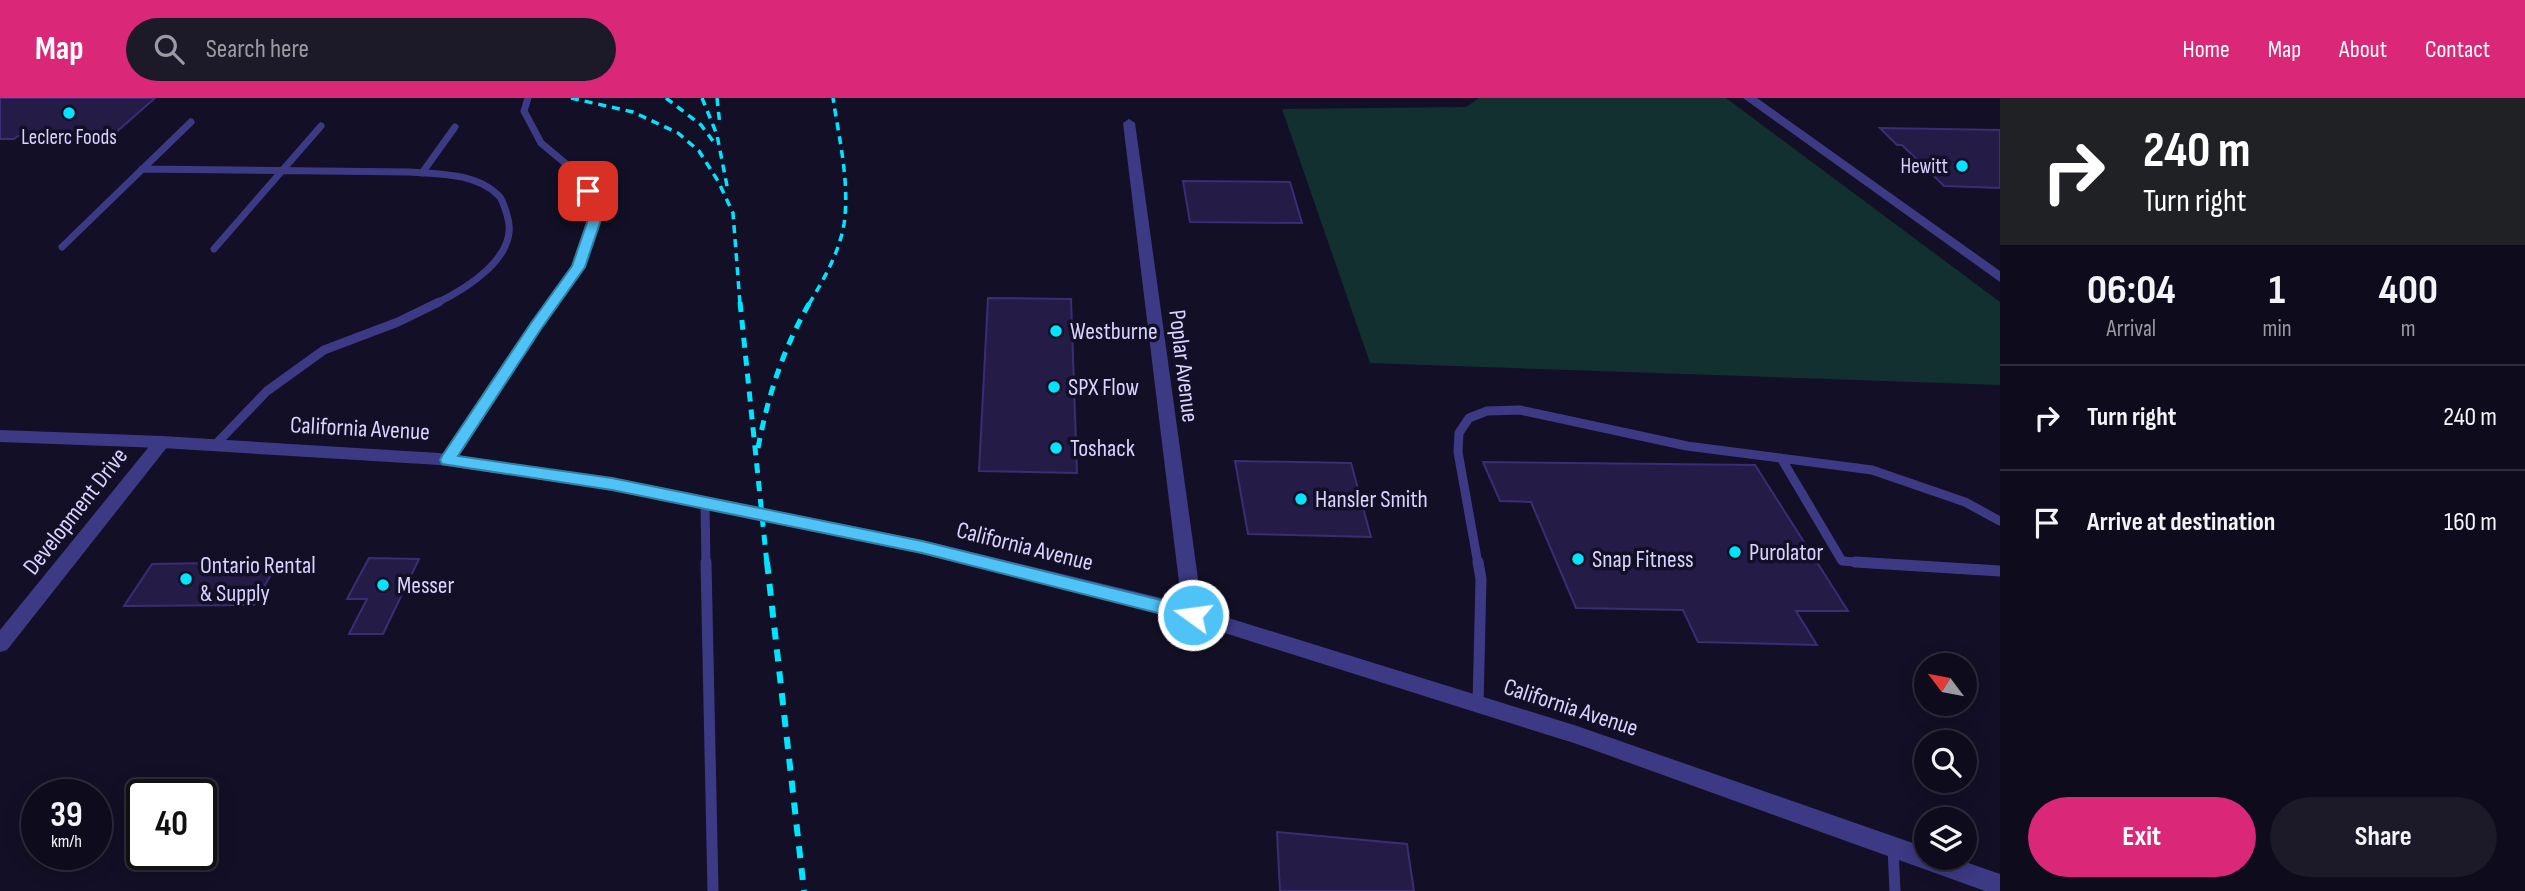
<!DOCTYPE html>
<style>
:root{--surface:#0e0b1c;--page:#1c1929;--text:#f1f3f6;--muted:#9b9ba3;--line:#2e2b3b;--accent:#db2777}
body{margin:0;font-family:"Sofia Sans Condensed",sans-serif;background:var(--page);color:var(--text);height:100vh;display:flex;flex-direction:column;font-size:26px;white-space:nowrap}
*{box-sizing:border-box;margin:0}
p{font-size:23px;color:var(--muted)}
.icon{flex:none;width:38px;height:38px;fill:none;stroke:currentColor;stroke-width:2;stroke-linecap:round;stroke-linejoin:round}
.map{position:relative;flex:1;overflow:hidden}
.details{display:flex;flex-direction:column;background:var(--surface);width:525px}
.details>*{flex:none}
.banner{background:#202124;color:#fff;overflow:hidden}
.needle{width:46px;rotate:302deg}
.tools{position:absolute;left:1914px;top:555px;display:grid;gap:14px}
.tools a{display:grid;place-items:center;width:63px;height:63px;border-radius:50%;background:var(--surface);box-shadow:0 4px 18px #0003,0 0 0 2px var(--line);font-size:35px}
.speed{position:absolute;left:21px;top:681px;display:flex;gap:14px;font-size:35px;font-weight:700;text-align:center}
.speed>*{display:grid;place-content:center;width:91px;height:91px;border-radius:50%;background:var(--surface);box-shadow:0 4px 18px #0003,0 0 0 2px var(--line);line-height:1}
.speed small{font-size:18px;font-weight:400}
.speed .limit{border:4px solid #111;border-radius:10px;background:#fff;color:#111}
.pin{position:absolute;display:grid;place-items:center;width:60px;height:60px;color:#fff;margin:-30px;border-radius:14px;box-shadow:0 4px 10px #0006}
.me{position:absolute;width:77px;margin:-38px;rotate:284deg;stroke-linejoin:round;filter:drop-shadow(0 0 5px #0008)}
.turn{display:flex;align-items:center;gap:24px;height:147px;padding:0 28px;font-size:32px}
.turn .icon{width:91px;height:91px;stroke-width:2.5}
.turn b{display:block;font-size:49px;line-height:60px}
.eta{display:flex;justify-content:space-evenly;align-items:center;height:119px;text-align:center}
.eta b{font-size:42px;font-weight:700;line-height:49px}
.cta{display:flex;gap:14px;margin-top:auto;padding:14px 28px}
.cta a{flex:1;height:80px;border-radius:42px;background:var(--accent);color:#fff;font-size:28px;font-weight:700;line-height:80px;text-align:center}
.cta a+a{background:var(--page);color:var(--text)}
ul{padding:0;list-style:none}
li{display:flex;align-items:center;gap:21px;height:105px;padding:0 28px;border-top:2px solid var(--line)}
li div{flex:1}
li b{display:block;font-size:26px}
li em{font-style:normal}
header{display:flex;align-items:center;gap:42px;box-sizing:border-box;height:98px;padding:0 35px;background:var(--accent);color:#fff}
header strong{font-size:33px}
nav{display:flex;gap:38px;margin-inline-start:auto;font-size:24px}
.search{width:490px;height:63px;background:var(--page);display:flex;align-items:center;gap:18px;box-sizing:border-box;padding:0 24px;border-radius:38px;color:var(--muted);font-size:26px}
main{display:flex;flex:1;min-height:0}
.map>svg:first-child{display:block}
.green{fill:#12302f}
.building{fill:#241b47;stroke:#3b2d73;stroke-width:2}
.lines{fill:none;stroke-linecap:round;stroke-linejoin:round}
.service-far2{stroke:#3d3a85;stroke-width:7}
.service-far1{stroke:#3d3a85;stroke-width:9}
.service{stroke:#3d3a85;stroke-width:11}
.minor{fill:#3d3a85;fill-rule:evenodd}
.tertiary{fill:#3d3a85;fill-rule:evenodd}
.rail-far2{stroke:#00e5ff;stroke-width:3.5;stroke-dasharray:8 6;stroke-linecap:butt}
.rail-far1{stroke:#00e5ff;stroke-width:5;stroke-dasharray:10 8;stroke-linecap:butt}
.rail{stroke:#00e5ff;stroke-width:6;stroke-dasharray:12 10;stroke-linecap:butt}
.route{fill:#4fc3f7;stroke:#337fa1;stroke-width:2}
.poi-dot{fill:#00e5ff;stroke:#130f26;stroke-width:2.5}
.labels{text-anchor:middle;stroke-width:7;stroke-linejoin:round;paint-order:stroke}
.far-poi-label{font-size:21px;fill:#d9d4ff;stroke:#130f26}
.poi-label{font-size:24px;fill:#d9d4ff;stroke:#130f26;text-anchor:start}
.street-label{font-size:24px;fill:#d9d4ff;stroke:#130f26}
</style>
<header>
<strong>Map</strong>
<div class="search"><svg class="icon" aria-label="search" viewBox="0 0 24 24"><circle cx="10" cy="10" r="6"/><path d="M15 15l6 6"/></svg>Search here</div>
<nav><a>Home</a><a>Map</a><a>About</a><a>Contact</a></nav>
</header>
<main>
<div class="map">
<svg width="2000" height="793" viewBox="0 0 2000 793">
<rect width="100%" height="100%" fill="#130f26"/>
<!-- green -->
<path class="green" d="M1479,0H1726L2000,204V287L1370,265L1282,11L1466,9Z"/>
<!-- building -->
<path class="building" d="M0,0H155L112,38H18L14,41H0Z
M1880,30L2000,32V90L1944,88L1902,47H1897Z
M1183,83L1290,84L1302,125L1190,124Z
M988,200L1071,201L1077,375L979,373Z
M1235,363L1351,365L1371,439L1248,436Z
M1483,364L1755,367L1848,513H1796L1817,547L1698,544L1683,512L1576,510L1531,404L1500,403Z
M369,460L419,461L383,536H349L367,501H347Z
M278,464L254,507L124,508L152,466Z
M1277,734L1407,746L1414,793H1280Z"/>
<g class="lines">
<!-- service-far2 -->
<path class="service-far2" d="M528,0L524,13L541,45L577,75L599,110L579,168L551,206
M142,71L410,74C438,76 476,75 498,97C503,101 505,111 507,117C521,158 466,191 435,206
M422,75L455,29
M62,149L191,24
M214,151L321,28"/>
<!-- service-far1 -->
<path class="service-far1" d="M214,348L267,293L324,252L398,224L439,204
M1781,360L1842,463L1883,466
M448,362L552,204
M705,405L706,466
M1478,466L1458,354L1459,335L1469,320L1487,313L1520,312L1687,348L1872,372L1965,404L2000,423"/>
<!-- service -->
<path class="service" d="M706,464L713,793
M1478,464L1481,481L1478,606
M1855,464L2000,473
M1893,750L1895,793"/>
<!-- minor -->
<path class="minor" d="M1129,21L1135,25L1203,517L1200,523L1193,525L1186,523L1183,517L1123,25Z
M162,338L168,340L170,344L168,348L7,552L0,554V532L156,340Z"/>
<!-- tertiary -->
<path class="tertiary" d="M1743,0H1757L2000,173V184Z
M0,332L162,338L439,355L612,380L922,442L1174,503L1577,628L1927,750V760H1954L2000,776V793H1985L1577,646L1478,615L1174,519L922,456L612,392L439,367L162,350L0,344Z"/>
<!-- rail-far2 -->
<path class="rail-far2" d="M571,0L633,14L678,35L699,53L718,83L733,115L740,206
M666,0L701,27L716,47
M702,0L717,37L728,93
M717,0L720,28
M809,206C824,181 839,155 844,126C850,85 839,40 833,0"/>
<!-- rail-far1 -->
<path class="rail-far1" d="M740,204L767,466
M758,350C768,297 783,251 810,204"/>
<!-- rail -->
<path class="rail" d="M767,464L804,793"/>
</g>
<!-- route -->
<path class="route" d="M583,90H592L605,110L585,169L541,231L458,358L612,380L922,443L1193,510L1200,512L1202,517L1200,522L1193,524L922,455L612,392L442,366L440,362L442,358L531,225L572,168L592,110L582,93Z"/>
<!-- markers -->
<g class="poi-dot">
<circle cx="69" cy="15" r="7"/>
<circle cx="1962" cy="68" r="7"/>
<circle cx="1056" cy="233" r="7"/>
<circle cx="1054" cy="289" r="7"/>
<circle cx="1056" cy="350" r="7"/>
<circle cx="1301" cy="401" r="7"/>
<circle cx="1735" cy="454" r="7"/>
<circle cx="1578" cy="461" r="7"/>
<circle cx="186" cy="481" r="7"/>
<circle cx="383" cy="487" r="7"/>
</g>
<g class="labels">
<!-- far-poi labels -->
<g class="far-poi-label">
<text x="69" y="46">Leclerc Foods</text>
<text x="1948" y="75" text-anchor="end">Hewitt</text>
</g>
<!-- poi labels -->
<g class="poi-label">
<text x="1070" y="241">Westburne</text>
<text x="1068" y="297">SPX Flow</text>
<text x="1070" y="358">Toshack</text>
<text x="1315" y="409">Hansler Smith</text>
<text x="1749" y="462">Purolator</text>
<text x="1592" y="469">Snap Fitness</text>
<text x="200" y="475">Ontario Rental<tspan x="200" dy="28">&amp; Supply</tspan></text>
<text x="397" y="495">Messer</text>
</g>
<!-- street labels -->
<g class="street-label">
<text transform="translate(1184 268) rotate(83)" y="8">Poplar Avenue</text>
<text transform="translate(360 330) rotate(3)" y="8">California Avenue</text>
<text transform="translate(75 413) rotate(-52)" y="8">Development Drive</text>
<text transform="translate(1025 448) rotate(14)" y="8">California Avenue</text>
<text transform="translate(1571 609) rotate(18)" y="8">California Avenue</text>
</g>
</g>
</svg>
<div class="tools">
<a><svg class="needle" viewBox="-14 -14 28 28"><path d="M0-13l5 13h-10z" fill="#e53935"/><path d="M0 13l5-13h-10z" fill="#9b9ba3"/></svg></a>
<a><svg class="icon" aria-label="search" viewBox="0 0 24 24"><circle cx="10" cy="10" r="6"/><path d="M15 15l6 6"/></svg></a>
<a><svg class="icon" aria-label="layers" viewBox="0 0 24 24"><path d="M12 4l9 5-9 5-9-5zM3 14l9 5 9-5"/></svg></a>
</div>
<div class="speed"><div>39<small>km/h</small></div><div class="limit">40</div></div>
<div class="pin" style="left:588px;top:93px;background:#d93025"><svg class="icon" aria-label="arrive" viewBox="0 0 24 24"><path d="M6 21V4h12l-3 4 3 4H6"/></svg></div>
<svg class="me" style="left:1193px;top:517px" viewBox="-20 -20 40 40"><circle r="17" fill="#4fc3f7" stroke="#fff" stroke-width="3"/><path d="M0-11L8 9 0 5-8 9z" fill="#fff"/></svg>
</div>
<section class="details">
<div class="banner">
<div class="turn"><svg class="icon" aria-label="right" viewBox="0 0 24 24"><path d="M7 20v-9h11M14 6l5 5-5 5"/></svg><div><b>240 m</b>Turn right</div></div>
</div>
<div class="eta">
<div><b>06:04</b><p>Arrival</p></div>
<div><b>1</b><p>min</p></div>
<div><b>400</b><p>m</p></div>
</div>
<ul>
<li><svg class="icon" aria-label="right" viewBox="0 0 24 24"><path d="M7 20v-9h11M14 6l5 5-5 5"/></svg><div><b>Turn right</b></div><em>240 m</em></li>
<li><svg class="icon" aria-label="arrive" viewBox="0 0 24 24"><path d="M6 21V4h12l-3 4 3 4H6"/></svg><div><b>Arrive at destination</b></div><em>160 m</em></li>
</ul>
<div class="cta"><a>Exit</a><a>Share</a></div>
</section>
</main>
